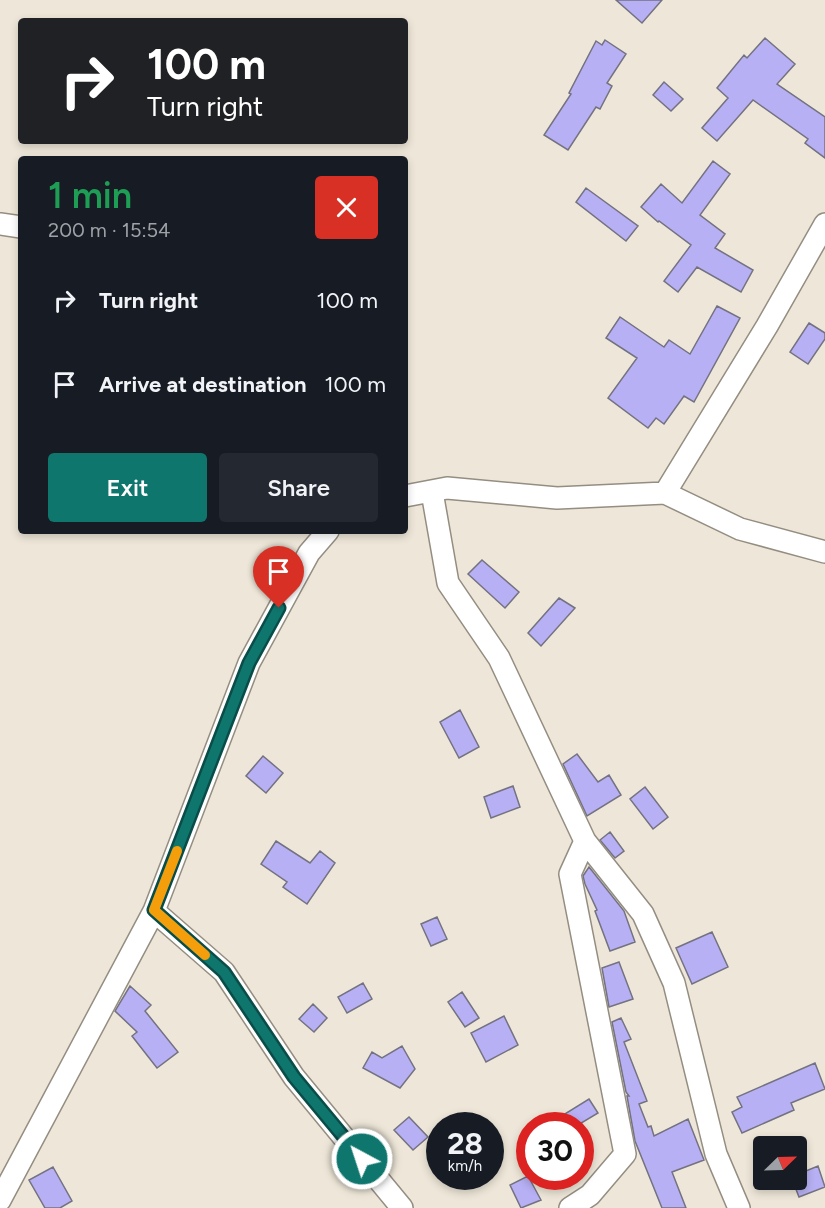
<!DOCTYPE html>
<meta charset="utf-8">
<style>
:root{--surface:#171b24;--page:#242831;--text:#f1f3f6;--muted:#9ea1a6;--accent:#0f766e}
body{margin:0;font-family:Figtree,sans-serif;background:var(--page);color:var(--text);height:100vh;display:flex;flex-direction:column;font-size:22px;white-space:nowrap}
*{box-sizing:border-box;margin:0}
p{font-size:20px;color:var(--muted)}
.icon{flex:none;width:33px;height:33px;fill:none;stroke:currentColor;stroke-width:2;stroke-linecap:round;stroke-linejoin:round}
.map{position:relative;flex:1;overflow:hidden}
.side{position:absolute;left:18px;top:156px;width:390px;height:378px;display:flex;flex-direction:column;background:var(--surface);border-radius:6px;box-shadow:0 3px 9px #0003}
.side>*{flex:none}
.banner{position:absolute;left:18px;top:18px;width:390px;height:126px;border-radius:6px;box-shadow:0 3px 9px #0003;background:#202124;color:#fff;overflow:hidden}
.needle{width:39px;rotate:67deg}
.fabs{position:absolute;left:753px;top:1136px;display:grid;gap:12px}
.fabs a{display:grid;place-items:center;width:54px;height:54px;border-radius:6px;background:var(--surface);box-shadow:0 3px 9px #0003;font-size:30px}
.speed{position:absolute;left:426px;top:1112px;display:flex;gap:12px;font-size:30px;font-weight:700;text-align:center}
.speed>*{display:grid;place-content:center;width:78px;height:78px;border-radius:50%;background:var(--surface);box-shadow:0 3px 9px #0003;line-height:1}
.speed small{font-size:15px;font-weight:400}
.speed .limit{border:9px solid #d22;background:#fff;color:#111}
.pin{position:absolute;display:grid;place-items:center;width:51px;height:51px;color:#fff;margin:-62px -26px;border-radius:50% 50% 50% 0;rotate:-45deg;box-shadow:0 0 6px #0007}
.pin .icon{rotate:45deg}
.me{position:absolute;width:66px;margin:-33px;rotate:320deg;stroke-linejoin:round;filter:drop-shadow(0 0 4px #0008)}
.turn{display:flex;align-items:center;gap:21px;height:126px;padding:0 30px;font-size:27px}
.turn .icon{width:78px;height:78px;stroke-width:2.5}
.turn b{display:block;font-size:42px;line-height:51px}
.round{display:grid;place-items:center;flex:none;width:63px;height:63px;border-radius:6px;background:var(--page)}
.summary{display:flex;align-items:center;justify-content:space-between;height:102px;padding:0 30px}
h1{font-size:36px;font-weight:600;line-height:45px;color:#1e9e55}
.cta{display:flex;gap:12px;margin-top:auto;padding:12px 30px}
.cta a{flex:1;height:69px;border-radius:6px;background:var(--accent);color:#fff;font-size:24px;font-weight:600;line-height:69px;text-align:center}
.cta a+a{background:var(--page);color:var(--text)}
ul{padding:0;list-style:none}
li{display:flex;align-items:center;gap:18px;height:84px;padding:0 30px}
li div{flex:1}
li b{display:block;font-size:22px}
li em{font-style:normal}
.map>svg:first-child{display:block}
.building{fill:#b7b0f4;stroke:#737280;stroke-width:1.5}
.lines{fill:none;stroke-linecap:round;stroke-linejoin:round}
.minor-casing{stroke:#948d81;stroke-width:24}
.minor{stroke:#fff;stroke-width:21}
.route-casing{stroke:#0a4d48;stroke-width:15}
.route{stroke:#0f766e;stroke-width:10}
.slow{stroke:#f59e0b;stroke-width:10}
</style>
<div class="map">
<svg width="825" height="1208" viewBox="0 0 825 1208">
<rect width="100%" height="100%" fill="#eee7d9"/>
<!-- building -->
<path class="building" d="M616,0H662L642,23Z
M765,38L795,64L777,84L825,117V158L805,143L808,139L753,100L717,141L702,128L728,98L717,88L744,55L747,58Z
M605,40L626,54L607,83L612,86L600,109L596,107L568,150L544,135L571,94L569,93L596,41L602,45Z
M664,82L683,99L671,111L653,95Z
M713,161L730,174L700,215L725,234L715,248L753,270L741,292L697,267L678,292L664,281L691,245L659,221L658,222L641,207L661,184L682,203Z
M586,188L638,226L626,241L576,202Z
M717,306L740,318L694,402L684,396L664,424L656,418L648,428L608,398L637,358L606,338L620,317L664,347L669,340L690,354Z
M809,323L825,333V339L808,364L790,352Z
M482,560L519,592L505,608L468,574Z
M559,598L575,608L541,646L528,633Z
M460,710L479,747L459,758L440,722Z
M577,754L598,782L609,775L621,795L587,816L563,764Z
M263,756L283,773L266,793L246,776Z
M513,786L520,807L491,818L484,797Z
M645,787L668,817L653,829L630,799Z
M610,832L624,851L615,858L600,840Z
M276,841L310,863L320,851L335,863L307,904L283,887L287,882L261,864Z
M589,867L624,911L635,942L610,951L595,911L597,910L585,884L583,876Z
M437,917L447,939L431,946L421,924Z
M712,932L728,967L692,984L676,948Z
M619,962L633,999L609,1007L602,968Z
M363,983L372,999L347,1013L338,997Z
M130,986L151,1005L145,1011L178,1052L157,1068L132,1036L137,1032L115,1011Z
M462,992L479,1018L465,1027L448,1002Z
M313,1004L327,1018L314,1032L299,1019Z
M504,1016L518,1045L486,1062L471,1033Z
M621,1018L631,1039L624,1042L647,1101L639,1104L648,1127L651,1126L654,1136L688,1119L704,1160L672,1172L686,1208H662L635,1141L627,1096H629L626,1092L612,1022Z
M402,1046L415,1069L400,1088L363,1068L372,1052L382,1058Z
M815,1063L825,1089L791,1103L794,1110L742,1133L732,1112L742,1107L737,1097Z
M589,1099L598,1113L578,1125H547Z
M409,1117L428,1137L413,1150L394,1130Z
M818,1166L825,1187L799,1197L792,1179H796V1175Z
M53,1167L72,1201L60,1208H45L29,1180Z
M528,1176L541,1200L521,1208L510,1185Z"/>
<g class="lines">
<defs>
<path id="minor" d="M0,224L21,227
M432,492L448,583L499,658L585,841L570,874L625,1154L590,1195L570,1208
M665,493L767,326L825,224
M405,496L447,488L557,498L665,493L740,529L825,552
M585,841L643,914L674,983L716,1154L739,1208
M154,911L224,972L294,1077L402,1208
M0,1200L154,911L249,663L309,553L328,531"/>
</defs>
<!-- minor casing -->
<use href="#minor" class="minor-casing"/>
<!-- minor -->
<use href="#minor" class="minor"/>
</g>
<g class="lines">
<defs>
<path id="route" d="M279,608L249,663L154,910L224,972L294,1077L362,1159"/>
</defs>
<!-- route casing -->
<use href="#route" class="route-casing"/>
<!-- route -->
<use href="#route" class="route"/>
<!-- slow -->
<path class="slow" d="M177,851L154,910L205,955"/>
</g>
</svg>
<div class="fabs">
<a><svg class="needle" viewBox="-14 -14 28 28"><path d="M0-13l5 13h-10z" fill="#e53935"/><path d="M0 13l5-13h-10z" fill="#9ea1a6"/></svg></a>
</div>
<div class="speed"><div>28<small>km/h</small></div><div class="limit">30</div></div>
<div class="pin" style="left:279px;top:608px;background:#d93025"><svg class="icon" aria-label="arrive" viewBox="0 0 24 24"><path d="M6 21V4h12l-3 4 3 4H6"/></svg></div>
<svg class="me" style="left:362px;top:1159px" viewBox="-20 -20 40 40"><circle r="17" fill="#0f766e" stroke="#fff" stroke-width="3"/><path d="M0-11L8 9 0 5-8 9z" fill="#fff"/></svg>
<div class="banner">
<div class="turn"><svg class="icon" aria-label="right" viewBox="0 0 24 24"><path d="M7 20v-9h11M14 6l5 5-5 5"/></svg><div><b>100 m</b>Turn right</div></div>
</div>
<section class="side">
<div class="summary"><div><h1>1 min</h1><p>200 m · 15:54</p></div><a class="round" style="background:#d93025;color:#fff"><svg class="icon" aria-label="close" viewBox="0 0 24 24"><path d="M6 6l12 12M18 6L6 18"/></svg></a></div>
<ul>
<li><svg class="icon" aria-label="right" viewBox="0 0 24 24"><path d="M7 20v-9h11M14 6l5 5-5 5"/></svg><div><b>Turn right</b></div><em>100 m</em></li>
<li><svg class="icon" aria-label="arrive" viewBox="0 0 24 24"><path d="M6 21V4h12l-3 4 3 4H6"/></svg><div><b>Arrive at destination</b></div><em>100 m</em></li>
</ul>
<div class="cta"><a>Exit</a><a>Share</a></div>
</section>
</div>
